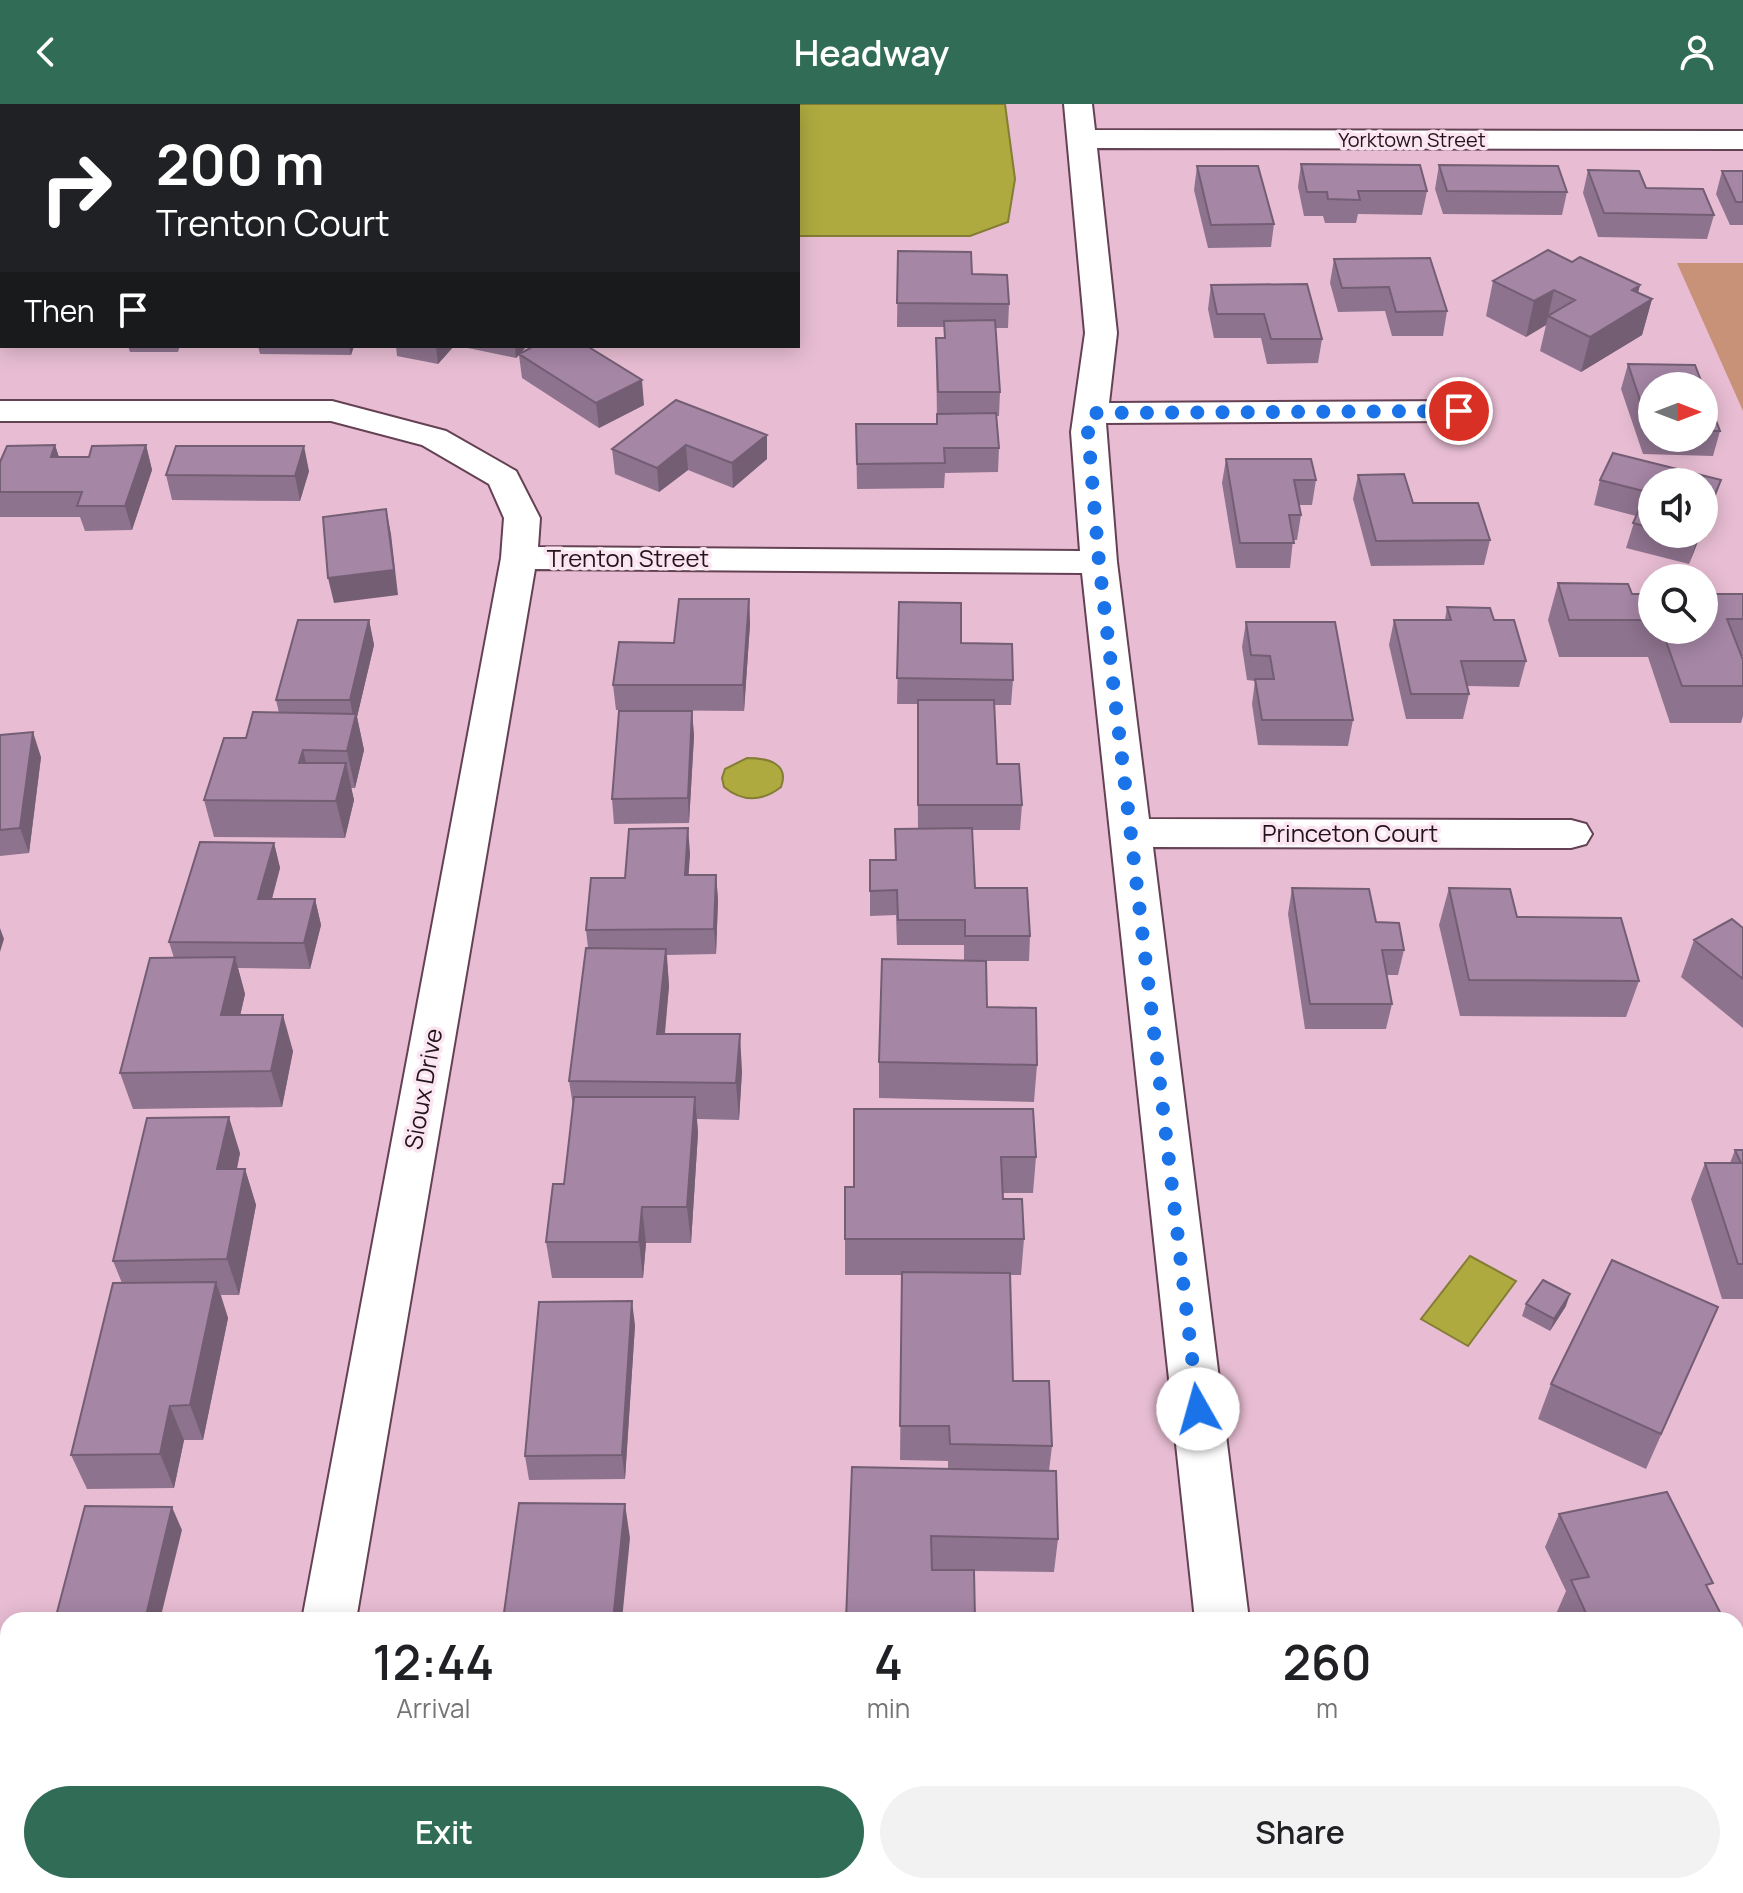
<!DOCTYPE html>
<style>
:root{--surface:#fff;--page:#f2f2f2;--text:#202124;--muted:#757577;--accent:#306c56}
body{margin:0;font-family:Manrope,sans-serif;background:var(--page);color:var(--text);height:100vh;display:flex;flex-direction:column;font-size:30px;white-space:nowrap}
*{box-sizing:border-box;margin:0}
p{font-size:26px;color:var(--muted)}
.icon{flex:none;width:44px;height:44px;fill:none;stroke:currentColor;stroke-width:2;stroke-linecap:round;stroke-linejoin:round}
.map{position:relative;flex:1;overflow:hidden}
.drawer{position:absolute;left:0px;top:1508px;width:1744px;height:282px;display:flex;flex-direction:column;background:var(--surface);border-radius:24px 24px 0 0;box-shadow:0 4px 20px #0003}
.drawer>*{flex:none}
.banner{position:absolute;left:0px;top:0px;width:800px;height:244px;box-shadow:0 4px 20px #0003;background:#202124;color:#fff;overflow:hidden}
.needle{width:52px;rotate:90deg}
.buttons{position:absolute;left:1638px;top:268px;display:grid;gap:16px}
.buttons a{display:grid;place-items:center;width:80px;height:80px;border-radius:50%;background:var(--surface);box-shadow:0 4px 20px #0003;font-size:40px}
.pin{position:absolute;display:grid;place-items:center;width:68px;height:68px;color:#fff;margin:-34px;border:4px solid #fff;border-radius:50%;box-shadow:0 2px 8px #0007}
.me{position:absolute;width:88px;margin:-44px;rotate:353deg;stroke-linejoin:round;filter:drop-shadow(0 0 6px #0008)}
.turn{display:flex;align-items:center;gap:28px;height:168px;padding:0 24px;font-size:36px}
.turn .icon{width:104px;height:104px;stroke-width:2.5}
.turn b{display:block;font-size:56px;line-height:68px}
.then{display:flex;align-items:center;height:76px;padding:0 24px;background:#0003;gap:16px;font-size:30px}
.eta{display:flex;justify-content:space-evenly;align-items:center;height:136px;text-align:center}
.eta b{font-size:48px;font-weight:600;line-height:56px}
.button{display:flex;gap:16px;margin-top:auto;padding:16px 24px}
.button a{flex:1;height:92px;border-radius:48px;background:var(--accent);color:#fff;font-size:32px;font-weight:600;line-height:92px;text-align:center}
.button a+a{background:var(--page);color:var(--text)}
header{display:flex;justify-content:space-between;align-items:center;height:104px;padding:0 24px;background:var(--accent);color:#fff;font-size:36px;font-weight:600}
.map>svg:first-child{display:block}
.green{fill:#c89278}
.water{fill:#aeaa40;stroke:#847d35;stroke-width:2}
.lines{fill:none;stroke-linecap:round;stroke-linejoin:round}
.street-casing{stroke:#654154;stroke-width:4}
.street{fill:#fff;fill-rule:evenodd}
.wall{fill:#8e738e}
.shaded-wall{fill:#745e74}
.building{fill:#a586a5;stroke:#745e74;stroke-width:2}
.route{stroke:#1a73e8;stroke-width:14;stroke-dasharray:0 25.2}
.labels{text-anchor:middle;stroke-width:7;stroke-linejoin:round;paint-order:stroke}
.far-street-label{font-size:20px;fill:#23131b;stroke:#fbe5f0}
.street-label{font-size:24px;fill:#23131b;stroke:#fbe5f0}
</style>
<header><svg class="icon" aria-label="back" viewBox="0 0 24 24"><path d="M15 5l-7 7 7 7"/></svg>Headway<svg class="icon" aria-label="person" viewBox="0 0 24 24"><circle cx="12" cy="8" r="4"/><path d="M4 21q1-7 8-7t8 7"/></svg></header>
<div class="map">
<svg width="1743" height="1789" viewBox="0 0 1743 1789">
<rect width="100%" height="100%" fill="#e8bdd3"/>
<!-- green -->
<path class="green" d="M1677,159H1743V307Z"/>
<!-- water -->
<path class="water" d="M713,0H1005L1015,75L1008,118L970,132H798V2Z
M747,654C767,654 790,659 781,683C762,698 742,698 724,683L722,674L725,665Z
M1470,1152L1516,1177L1468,1242L1421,1215Z"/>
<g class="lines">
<defs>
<path id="street" d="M436,0H464V2H436Z
M1064,0H1092L1095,26L1743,27V45L1097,44L1117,229L1109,299L1459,297L1471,300L1476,307L1471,314L1459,317L1106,319L1117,458L1149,715L1571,716L1586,720L1592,730L1586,740L1571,744L1153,743L1249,1516H1195L1082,469L535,465L356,1516H302L501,454L504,414L489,380L422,341L331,317H0V297H332L446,327L516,367L540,414L538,443L1080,447L1071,328L1085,229Z
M251,1782H311L310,1789H250Z
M1223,1782H1283L1284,1789H1224Z"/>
</defs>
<!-- street casing -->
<use href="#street" class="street-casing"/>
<!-- street -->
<use href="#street" class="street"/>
</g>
<!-- wall -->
<path class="wall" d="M233,0H302L301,2H233Z
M535,0H584L583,2H536Z
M1301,60L1427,87L1422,111L1358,110L1356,119H1325L1323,112H1304L1298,83Z
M1439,61L1567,88L1562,111L1443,110L1435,85Z
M1197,62L1274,120L1271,143L1208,144L1194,86Z
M1588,66L1646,84L1714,111L1707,135L1598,133L1583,89Z
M1722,67H1743V121H1730L1716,90Z
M898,147L972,170L1009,200L1008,224H995L1000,288L999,312H996L999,344L998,368L945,369L944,384L857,385L856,320H937L936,234H944V223H897Z
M1334,155L1447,207L1443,232H1392L1385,207L1338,208L1330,179Z
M1572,158L1640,181L1638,189L1652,195L1642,231L1581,268L1540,247L1546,221L1526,233L1486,212L1493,177Z
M1211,181L1322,235L1318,259L1267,260L1261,234H1214L1208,205Z
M2,191V242H88L87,243H0V195Z
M128,242H180L178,248H130Z
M258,242H354L351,251L260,250Z
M396,242H454L438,260L397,252Z
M458,242H527L521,248L644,301L599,324L522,274L519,251L516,254Z
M1628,260L1652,282V334H1704V285L1720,327L1713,352L1643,350L1621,285Z
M767,331V355L733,384L688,366L659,388L615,370L612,345Z
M55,341L59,353H89L146,341L152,366L132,426L85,427L80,413H0V358Z
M1226,355L1316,376L1312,401H1299L1301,411L1297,436H1293L1290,464H1236L1222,379Z
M309,367L300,397L172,396L166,371Z
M1358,371L1490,436L1484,461L1371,462L1353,395Z
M1600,376H1721L1704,423V378H1652V430H1701L1689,460L1626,444L1636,412L1594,401Z
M1558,479L1632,490H1652V526H1704L1743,490V552H1741L1743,556V612L1741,619H1670L1648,553H1559L1548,516Z
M749,495L750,520L744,607L616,606L613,581L674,539Z
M899,498L961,539L1013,576L1011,601H994L997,660L1022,701L1020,726H972L975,784L1030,832L1029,857H982L987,903L1037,961L1034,998L879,994V958L964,857V841H897L896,811L870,812V756H895V725H918L917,600H897Z
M1447,503L1494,516L1526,557L1519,583L1467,582L1469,590L1463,615H1406L1389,541L1394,516H1445Z
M369,516L374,541L357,613L364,646L355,684H351L354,696L345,734L214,733L204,696L246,634L279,609L276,596Z
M1246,518L1353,616L1348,642L1258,641L1252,600L1255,577L1247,576L1242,543Z
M692,607L694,632L689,719L614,720L612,695Z
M0,631L41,653L29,749L0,752Z
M274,739L280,764L272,795H315L321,821L310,865L238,864L245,890L240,911L293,947L282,1003L133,1005L120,969L174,854L169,838Z
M690,749L688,771H716L718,796L716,850L667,851L669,882L665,930L742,967L739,1016L697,1015L698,1029L691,1139H646L643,1174H552L546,1138L564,1080L573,1002L569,977L588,844L586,826L625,774Z
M1292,784L1376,818L1404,846L1398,871H1387L1392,900L1386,925H1305L1288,810Z
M1449,784L1517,813L1639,877L1626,913L1460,912L1439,821Z
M1743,824V924L1681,873L1694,836Z
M854,1005L1036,1053L1033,1089H1002L1003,1095L1024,1135L1021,1171H1010L1013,1277L1052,1342L1049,1367L1058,1435L1054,1468L974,1467L846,1516L948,1365V1357L900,1356L902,1171H845V1135L854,1083Z
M1735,1046H1743V1195H1722L1691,1095L1705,1059H1730Z
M240,1049L237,1065H245L256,1101L239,1191H221L228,1214L203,1336H184L174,1384L87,1385L71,1351L122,1179L113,1157Z
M1526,1200L1566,1202L1550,1227L1522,1212Z
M1718,1203L1646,1365L1538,1315L1551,1280Z
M635,1221L625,1375L529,1376L525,1352Z
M1559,1410L1724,1516H1559L1556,1510L1566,1487L1545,1443Z
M1743,1743V1765L1739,1763Z"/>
<!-- shaded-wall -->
<path class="shaded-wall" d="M137,0H151L152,2H134Z
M2,80V105H0V81Z
M1640,181L1633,207L1652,195L1642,231L1581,268L1590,233L1632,186Z
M1554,186L1546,221L1526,233L1534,197Z
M349,242H354L351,251Z
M436,242H454L438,260Z
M515,242H527L516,254Z
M642,276L644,301L599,324L596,299Z
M767,331V355L733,384L732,359Z
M55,341L63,366L51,353Z
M146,341L152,366L132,426L125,402Z
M686,341L688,366L659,388L657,364Z
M304,342L309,367L300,397L295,372Z
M1721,376L1713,400L1704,423V417Z
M386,405L391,430L398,491L334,499L328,474Z
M1699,430H1701L1689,460Z
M749,495L750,520L744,607L743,581Z
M369,516L374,541L357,613L364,646L355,684L347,647L354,618L350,596Z
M692,607L694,632L689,719L688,694Z
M33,628L41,653L29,749L20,724Z
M303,646L312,683L299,659Z
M346,659L354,696L345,734L336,697Z
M688,724L690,749L687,797L685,771Z
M274,739L280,764L265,820L258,795Z
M716,771L718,796L716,850L714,825Z
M315,795L321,821L310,865L304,839Z
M0,824L4,835L0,848Z
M666,845L669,882L661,966L657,930Z
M235,853L245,890L232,948L221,911Z
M283,911L293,947L282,1003L271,967Z
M740,930L742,967L739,1016L736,979Z
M695,993L698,1029L691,1139L687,1103Z
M229,1013L240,1049L229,1101L217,1065Z
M245,1065L256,1101L239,1191L227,1155Z
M642,1103L646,1139L643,1174L639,1138Z
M216,1178L228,1214L203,1336L190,1301Z
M1570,1190L1566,1202L1550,1227L1554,1215Z
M632,1197L635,1221L625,1375L622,1351Z
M170,1302L184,1336L174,1384L160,1350Z
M625,1400L630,1434L622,1516H613Z
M172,1403L182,1426L160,1516H145Z
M1743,1567V1578L1736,1590V1569Z
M65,1782H88L93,1789H70Z
M586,1782H595L594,1789H585Z"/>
<!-- building -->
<path class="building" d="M92,0H137L134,2H89Z
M0,47H2V80L0,81Z
M1301,60L1420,61L1427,87H1358L1360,96L1328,95L1327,88H1307Z
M1439,61L1558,62L1567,88L1447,87Z
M1197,62H1258L1274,120L1211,121Z
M1588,66L1639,67L1646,84L1703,85L1714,111L1604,109Z
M1722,67H1743V98H1736Z
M1548,146L1572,158L1580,153L1640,181L1632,186L1652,195L1590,233L1548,212L1575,196L1554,186L1534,197L1493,177Z
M898,147L971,148L972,170L1007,171L1009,200L897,199Z
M1430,154L1447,207L1396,208L1389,183L1342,184L1334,155Z
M1307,180L1322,235H1271L1264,210H1217L1211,181Z
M2,191V219H0V195Z
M995,216L1000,288H938L936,234H945L944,217Z
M534,242H587L642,276L596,299L519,250Z
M1628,260L1695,261L1703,282H1652V326H1650Z
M1704,285L1720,327H1704Z
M676,296L767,331L732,359L686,341L657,364L612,345Z
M996,309L999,344H944L945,359L857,360L856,320H937V310Z
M55,341L51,353H89L92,342L146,341L125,402H77L82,388H0V358L7,342Z
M176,342H304L295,372L166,371Z
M1613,349L1721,376L1704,417V378H1652V424L1633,419L1647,388L1600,376Z
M1226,355H1311L1316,376H1294L1301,411H1289L1294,439H1240Z
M1404,370L1413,399H1478L1490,436L1376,437L1358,371Z
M386,405L394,466L328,474L323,413Z
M1676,430H1699L1697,435Z
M1558,479L1628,480L1632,490H1652V516H1569Z
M1704,490H1743V515H1727L1743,556V582H1682L1662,526H1704Z
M679,495H749L743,581H613L619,538L674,539Z
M899,498L961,499V539L1012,540L1013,576L897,574Z
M1447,503L1490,504L1494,516H1514L1526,557H1461L1469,590H1411L1394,516H1451Z
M298,516H369L350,596H276Z
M1246,518H1335L1353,616H1262L1255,575H1274L1270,552L1251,551Z
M918,596H994L997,660H1019L1022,701H918Z
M619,607H692L688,694L612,695Z
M253,608L356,610L347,647L303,646L299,659H346L336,697L204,696L224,634H246Z
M33,628L20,724L0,726V631Z
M688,724L685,771H716L714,825L586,826L591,774H625L629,725Z
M972,724L975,784H1027L1030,832H965V816H898L897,786L870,787V756H896L895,725Z
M200,738L274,739L258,795H315L304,839L169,838Z
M1292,784L1369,785L1376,818L1399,819L1404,846H1382L1392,900H1310Z
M1449,784L1510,785L1517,813L1621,814L1639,877L1469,876Z
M1732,815L1743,824V875L1694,836Z
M586,844L666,845L657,930H740L736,979L569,977Z
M235,853L221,911H283L271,967L120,969L150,854Z
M882,855L986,857L987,903L1036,904L1037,961L879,958Z
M574,993H695L687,1103H642L639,1138H546L553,1080H564Z
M854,1005H1033L1036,1053H1001L1003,1095H1022L1024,1135H845V1083H854Z
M229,1013L217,1065H245L227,1155L113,1157L147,1014Z
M1735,1046H1743V1160H1738L1705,1059H1741Z
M1612,1156L1718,1203L1661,1330L1551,1280Z
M902,1168L1010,1169L1013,1277H1049L1052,1342L950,1340L949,1322H900Z
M1543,1176L1570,1190L1554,1215L1526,1200Z
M216,1178L190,1301L170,1302L160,1350L71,1351L113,1179Z
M632,1197L622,1351L525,1352L539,1198Z
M852,1363L1056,1367L1058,1435L931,1432L932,1466H974L975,1516H846Z
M1667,1388L1713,1479L1706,1481L1724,1516H1589L1571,1476L1589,1473L1559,1410Z
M519,1399L625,1400L613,1516H503Z
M85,1402L172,1403L145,1516H55Z
M1736,1539L1743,1553V1567L1736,1569Z
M0,1647H8V1782H72L70,1789H0Z
M467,1782H586L585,1789H466Z
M942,1782H1070L1071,1789H942Z"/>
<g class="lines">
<!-- route -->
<path class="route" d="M1198,1305L1099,458L1088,328L1091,309L1459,307"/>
</g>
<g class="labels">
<!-- far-street labels -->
<g class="far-street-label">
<text x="1412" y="43">Yorktown Street</text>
</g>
<!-- street labels -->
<g class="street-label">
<text x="628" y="463">Trenton Street</text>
<text x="1350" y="738">Princeton Court</text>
<text transform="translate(424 985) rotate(-80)" y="8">Sioux Drive</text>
</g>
</g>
</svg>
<div class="buttons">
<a><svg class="needle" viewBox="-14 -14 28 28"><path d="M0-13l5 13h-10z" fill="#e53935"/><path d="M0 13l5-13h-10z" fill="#757577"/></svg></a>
<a><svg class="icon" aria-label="sound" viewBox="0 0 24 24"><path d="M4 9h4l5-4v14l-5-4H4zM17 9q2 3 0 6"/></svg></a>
<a><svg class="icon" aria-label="search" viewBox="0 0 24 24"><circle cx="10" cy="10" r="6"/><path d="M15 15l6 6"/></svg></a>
</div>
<div class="pin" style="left:1459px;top:307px;background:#d93025"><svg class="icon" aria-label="arrive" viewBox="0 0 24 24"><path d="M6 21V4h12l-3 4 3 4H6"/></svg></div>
<svg class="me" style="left:1198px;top:1305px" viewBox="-20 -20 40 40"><circle r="19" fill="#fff"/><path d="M0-13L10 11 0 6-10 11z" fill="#1a73e8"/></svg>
<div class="banner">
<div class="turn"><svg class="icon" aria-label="right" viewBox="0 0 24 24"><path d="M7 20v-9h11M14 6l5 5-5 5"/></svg><div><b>200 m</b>Trenton Court</div></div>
<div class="then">Then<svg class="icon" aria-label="arrive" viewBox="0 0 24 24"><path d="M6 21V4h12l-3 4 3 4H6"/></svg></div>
</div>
<section class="drawer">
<div class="eta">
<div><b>12:44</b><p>Arrival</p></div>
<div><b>4</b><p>min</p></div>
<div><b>260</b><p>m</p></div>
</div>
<div class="button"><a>Exit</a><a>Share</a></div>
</section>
</div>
